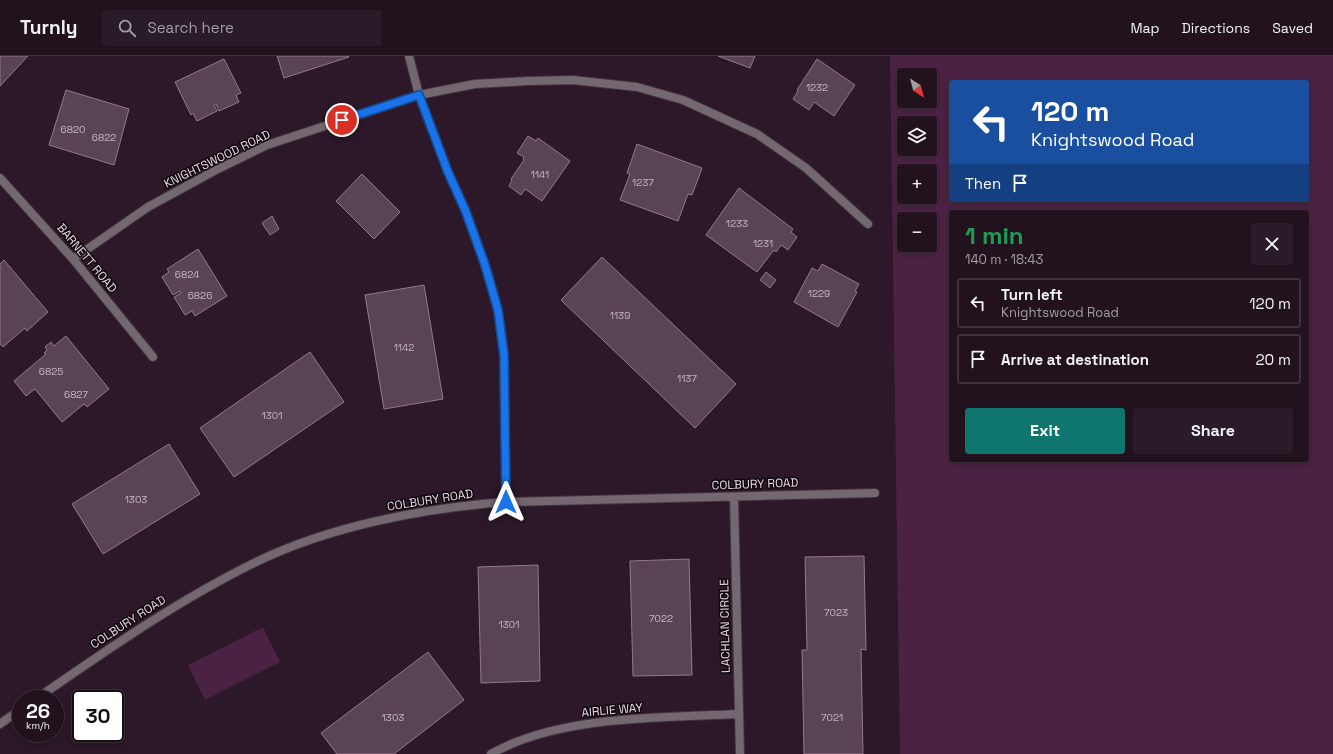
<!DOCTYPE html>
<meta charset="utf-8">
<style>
:root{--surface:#21121e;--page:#291b27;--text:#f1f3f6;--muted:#a29ea4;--line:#3e323c;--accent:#0f766e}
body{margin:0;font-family:"Space Grotesk",sans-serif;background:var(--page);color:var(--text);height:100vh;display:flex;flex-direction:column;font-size:15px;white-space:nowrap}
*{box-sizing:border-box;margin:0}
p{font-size:13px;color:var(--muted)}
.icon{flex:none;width:22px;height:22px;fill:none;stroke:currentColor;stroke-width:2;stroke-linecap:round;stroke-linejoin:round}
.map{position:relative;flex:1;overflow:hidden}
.side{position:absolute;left:949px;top:154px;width:360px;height:252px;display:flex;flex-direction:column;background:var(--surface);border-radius:4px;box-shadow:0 2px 6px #0003,0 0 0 1px var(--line)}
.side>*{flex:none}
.guide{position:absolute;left:949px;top:24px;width:360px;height:122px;border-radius:4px;box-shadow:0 2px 6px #0003,0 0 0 1px var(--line);background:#1a4fa0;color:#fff;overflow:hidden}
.needle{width:26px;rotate:144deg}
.buttons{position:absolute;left:897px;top:12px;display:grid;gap:8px}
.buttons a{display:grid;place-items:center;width:40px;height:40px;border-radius:4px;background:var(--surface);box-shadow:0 2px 6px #0003,0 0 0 1px var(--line);font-size:20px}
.speed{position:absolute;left:12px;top:634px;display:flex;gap:8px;font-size:20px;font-weight:700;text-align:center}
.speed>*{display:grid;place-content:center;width:52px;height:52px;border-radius:50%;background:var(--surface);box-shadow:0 2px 6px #0003,0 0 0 1px var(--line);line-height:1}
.speed small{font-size:10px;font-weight:400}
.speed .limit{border:2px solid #111;border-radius:6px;background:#fff;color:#111}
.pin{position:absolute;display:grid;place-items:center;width:34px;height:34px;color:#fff;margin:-17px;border:2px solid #fff;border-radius:50%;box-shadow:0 1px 4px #0007}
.me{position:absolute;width:44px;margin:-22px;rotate:0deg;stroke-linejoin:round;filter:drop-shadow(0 0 3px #0008)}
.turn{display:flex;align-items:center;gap:14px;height:84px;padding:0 16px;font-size:18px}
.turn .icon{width:52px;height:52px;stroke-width:2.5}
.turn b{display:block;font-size:28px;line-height:34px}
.then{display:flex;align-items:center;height:38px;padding:0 16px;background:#0003;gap:8px;font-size:15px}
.round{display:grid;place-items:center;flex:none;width:42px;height:42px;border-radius:4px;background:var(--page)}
.overview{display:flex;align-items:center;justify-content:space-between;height:68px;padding:0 16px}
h1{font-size:24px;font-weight:800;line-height:30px;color:#1e9e55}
.button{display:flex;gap:8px;margin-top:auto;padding:8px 16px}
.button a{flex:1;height:46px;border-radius:4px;background:var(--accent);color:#fff;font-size:16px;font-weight:800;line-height:46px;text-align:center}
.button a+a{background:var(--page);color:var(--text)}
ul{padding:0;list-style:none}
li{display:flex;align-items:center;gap:12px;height:50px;margin:0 8px 6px;padding:0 8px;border:2px solid var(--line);border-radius:4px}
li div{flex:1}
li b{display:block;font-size:15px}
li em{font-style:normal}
header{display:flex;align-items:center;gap:24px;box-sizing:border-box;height:56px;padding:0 20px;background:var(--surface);border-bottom:1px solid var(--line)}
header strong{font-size:19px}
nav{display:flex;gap:22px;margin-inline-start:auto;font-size:14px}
.search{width:280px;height:36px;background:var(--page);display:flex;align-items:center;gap:10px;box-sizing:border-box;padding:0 14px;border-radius:4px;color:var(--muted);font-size:15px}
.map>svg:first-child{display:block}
.green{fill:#4b2243;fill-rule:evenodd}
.building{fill:#5a4354;stroke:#93798c}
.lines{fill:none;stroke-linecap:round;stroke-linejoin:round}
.minor-casing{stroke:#463342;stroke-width:10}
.minor{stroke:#736870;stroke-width:8}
.route-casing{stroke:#114b97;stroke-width:10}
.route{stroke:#1a73e8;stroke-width:7}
.labels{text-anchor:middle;stroke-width:3;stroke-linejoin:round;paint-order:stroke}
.number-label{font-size:10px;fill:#c4b4c0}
.street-label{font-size:12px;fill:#e8dae4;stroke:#0f070d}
</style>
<header>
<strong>Turnly</strong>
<div class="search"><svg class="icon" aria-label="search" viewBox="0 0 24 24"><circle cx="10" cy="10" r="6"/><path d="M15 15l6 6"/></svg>Search here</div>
<nav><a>Map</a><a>Directions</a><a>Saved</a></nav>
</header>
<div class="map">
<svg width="1333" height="698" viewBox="0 0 1333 698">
<rect width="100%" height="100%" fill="#2c1828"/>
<!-- green -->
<path class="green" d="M890,0H1333V698H900ZM904,19H930V45H904ZM951,26H1307V144H951ZM904,67H930V93H904ZM904,115H930V141H904ZM951,156H1307V404H951ZM904,163H930V189H904Z
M263,571L280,606L205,644L188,609Z"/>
<!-- building -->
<path class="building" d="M0,0H28L0,30Z
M277,0H348L349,1L284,22Z
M718,0H755L750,12Z
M224,3L241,37L236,39L239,46L219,55L216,48L214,49L217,55L197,65L193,57L191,59L175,26Z
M817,3L855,29L834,60L814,46L809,54L793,43L798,35L797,34Z
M66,34L129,53L114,109L49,89Z
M528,80L536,85L538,82L570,105L542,145L525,133L521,139L509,130L512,124L511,123L524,104L523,103L524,101L517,97Z
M637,88L702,112L692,139L688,138L678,165L620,144L630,118L627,117Z
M362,118L400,156L374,183L336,145Z
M739,132L793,173L791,176L797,181L788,194L781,189L776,196L774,194L757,216L706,179Z
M272,160L279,173L270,179L262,167Z
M198,193L227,240L195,260L192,255L185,259L174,241L181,237L180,235L173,239L162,221L169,216L167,213Z
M602,201L736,328L695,372L561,244Z
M4,204L48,256L27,275L25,272L3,291L0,288V208Z
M822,208L859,228L855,235L857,236L838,271L794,246L812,212L818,215Z
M766,216L776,224L770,232L760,224Z
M424,229L443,343L384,353L365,239Z
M66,280L109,333L87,351L84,348L62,366L35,333L26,340L14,325L46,298L44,297L47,294L45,291L51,286L54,290Z
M310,296L344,346L234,421L200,372Z
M169,388L200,438L103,498L72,448Z
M864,500L866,594L861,593L863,698H804L802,594H807L805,501Z
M689,503L692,619L633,620L630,505Z
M538,509L540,625L481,627L478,511Z
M428,596L464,644L394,698H337L321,677Z"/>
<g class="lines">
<defs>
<path id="minor" d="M409,0L419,39L448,116L466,156L485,209L498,254L504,299L506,446
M0,122L73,203L153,301
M73,203L148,151L214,115L267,89L419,39L475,28L528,25L573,24L637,31L683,44L757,78L806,112L868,168
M734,441L740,698
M36,643C107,594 177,545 254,507C329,470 424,452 506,446L875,437
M0,668L21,653
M491,698C559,659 662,662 739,658"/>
</defs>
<!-- minor casing -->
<use href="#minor" class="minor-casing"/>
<!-- minor -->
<use href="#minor" class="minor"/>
</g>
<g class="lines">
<defs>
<path id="route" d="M342,64L419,39L448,116L466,156L485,209L498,254L504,299L506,446"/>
</defs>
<!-- route casing -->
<use href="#route" class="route-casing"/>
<!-- route -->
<use href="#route" class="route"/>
</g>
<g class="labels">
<!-- number labels -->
<g class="number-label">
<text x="817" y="35">1232</text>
<text x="73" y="77">6820</text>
<text x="104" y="85">6822</text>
<text x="540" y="122">1141</text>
<text x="643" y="130">1237</text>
<text x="737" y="171">1233</text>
<text x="763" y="191">1231</text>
<text x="187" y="222">6824</text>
<text x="819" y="241">1229</text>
<text x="200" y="243">6826</text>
<text x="620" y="263">1139</text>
<text x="404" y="295">1142</text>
<text x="51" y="319">6825</text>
<text x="687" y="326">1137</text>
<text x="76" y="342">6827</text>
<text x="272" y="363">1301</text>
<text x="136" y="447">1303</text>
<text x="836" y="560">7023</text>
<text x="661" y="566">7022</text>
<text x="509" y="572">1301</text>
<text x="393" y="665">1303</text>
<text x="832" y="665">7021</text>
</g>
<!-- street labels -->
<g class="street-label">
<text transform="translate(217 103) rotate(-26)" y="4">KNIGHTSWOOD ROAD</text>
<text transform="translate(87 202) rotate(50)" y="4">BARNETT ROAD</text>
<text transform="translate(755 428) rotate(-2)" y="4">COLBURY ROAD</text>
<text transform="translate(430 444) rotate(-9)" y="4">COLBURY ROAD</text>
<text transform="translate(128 566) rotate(-33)" y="4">COLBURY ROAD</text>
<text transform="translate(725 570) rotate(-91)" y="4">LACHLAN CIRCLE</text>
<text transform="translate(612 654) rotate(-5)" y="4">AIRLIE WAY</text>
</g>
</g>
</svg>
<div class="buttons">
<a><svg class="needle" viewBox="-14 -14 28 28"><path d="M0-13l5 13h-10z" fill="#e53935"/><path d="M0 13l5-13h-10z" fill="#a29ea4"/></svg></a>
<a><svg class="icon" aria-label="layers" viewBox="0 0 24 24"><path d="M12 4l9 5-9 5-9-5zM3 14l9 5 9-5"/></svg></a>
<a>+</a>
<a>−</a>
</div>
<div class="speed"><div>26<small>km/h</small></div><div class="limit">30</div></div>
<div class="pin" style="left:342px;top:64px;background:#d93025"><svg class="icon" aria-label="arrive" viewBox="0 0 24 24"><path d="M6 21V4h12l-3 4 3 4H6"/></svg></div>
<svg class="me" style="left:506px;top:446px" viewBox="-20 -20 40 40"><path d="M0-17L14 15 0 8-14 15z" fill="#1a73e8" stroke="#fff" stroke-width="4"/></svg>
<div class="guide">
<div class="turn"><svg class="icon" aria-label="left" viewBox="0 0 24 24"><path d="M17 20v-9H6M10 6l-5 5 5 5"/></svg><div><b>120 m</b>Knightswood Road</div></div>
<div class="then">Then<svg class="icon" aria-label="arrive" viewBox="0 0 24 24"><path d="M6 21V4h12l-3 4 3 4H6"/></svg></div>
</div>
<section class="side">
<div class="overview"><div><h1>1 min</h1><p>140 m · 18:43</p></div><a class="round"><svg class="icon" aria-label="close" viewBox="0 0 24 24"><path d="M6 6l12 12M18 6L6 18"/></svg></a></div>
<ul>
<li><svg class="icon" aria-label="left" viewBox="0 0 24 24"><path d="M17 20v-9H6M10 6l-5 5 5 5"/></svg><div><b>Turn left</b><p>Knightswood Road</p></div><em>120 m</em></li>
<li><svg class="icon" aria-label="arrive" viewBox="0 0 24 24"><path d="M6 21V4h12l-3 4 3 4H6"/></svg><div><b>Arrive at destination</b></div><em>20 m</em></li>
</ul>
<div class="button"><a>Exit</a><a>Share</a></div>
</section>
</div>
